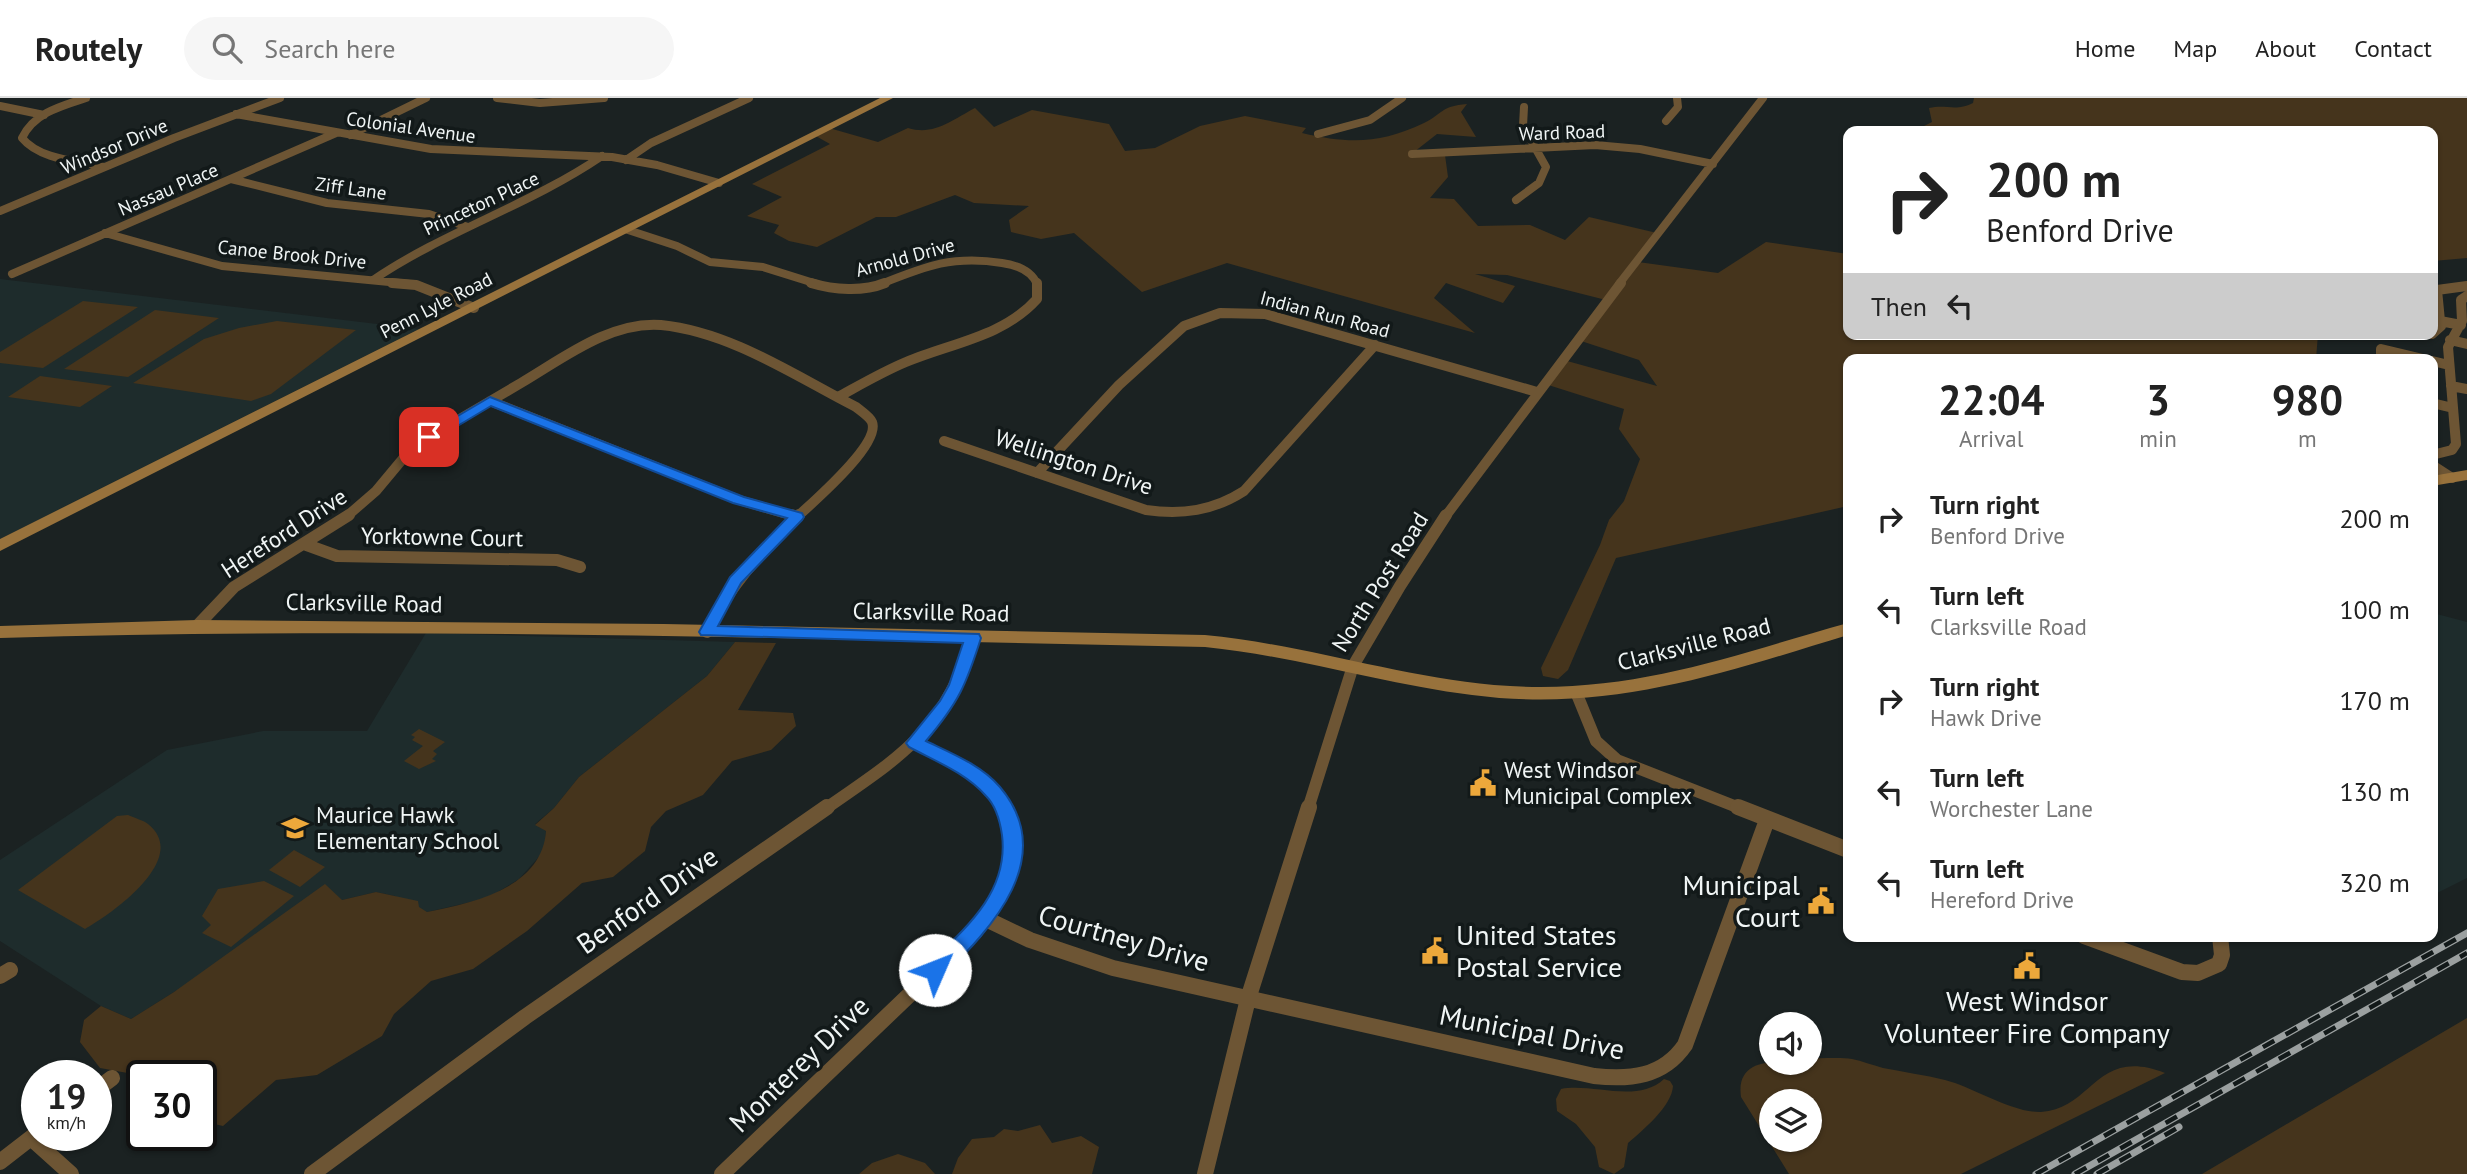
<!DOCTYPE html>
<style>
:root{--surface:#fff;--page:#f6f6f6;--text:#222;--muted:#767676;--line:#e0e0e0}
body{margin:0;font-family:"PT Sans",sans-serif;background:var(--page);color:var(--text);height:100vh;display:flex;flex-direction:column;font-size:26px;white-space:nowrap}
*{box-sizing:border-box;margin:0}
p{font-size:23px;color:var(--muted)}
.icon{flex:none;width:38px;height:38px;fill:none;stroke:currentColor;stroke-width:2;stroke-linecap:round;stroke-linejoin:round}
.map{position:relative;flex:1;overflow:hidden}
.drawer{position:absolute;left:1843px;top:256px;width:595px;height:588px;display:flex;flex-direction:column;background:var(--surface);border-radius:14px;box-shadow:0 2px 5px #0004}
.drawer>*{flex:none}
.banner{position:absolute;left:1843px;top:28px;width:595px;height:214px;border-radius:14px;box-shadow:0 2px 5px #0004;background:#fff;color:var(--text);overflow:hidden}
.tools{position:absolute;left:1759px;top:914px;display:grid;gap:14px}
.tools a{display:grid;place-items:center;width:63px;height:63px;border-radius:50%;background:var(--surface);box-shadow:0 2px 5px #0004;font-size:35px}
.speed{position:absolute;left:21px;top:962px;display:flex;gap:14px;font-size:35px;font-weight:700;text-align:center}
.speed>*{display:grid;place-content:center;width:91px;height:91px;border-radius:50%;background:var(--surface);box-shadow:0 2px 5px #0004;line-height:1}
.speed small{font-size:18px;font-weight:400}
.speed .limit{border:4px solid #111;border-radius:10px;background:#fff;color:#111}
.pin{position:absolute;display:grid;place-items:center;width:60px;height:60px;color:#fff;margin:-30px;border-radius:14px;box-shadow:0 4px 10px #0006}
.me{position:absolute;width:77px;margin:-38px;rotate:46deg;stroke-linejoin:round;filter:drop-shadow(0 0 5px #0008)}
.turn{display:flex;align-items:center;gap:24px;height:147px;padding:0 28px;font-size:32px}
.turn .icon{width:91px;height:91px;stroke-width:2.5}
.turn b{display:block;font-size:49px;line-height:60px}
.then{display:flex;align-items:center;height:66px;padding:0 28px;background:#0003;gap:14px;font-size:26px}
.eta{display:flex;justify-content:space-evenly;align-items:center;height:119px;text-align:center}
.eta b{font-size:42px;font-weight:600;line-height:49px}
ul{padding:0;list-style:none}
li{display:flex;align-items:center;gap:21px;height:91px;padding:0 28px}
li div{flex:1}
li b{display:block;font-size:26px}
li em{font-style:normal}
header{display:flex;align-items:center;gap:42px;box-sizing:border-box;height:98px;padding:0 35px;background:var(--surface);border-bottom:2px solid var(--line)}
header strong{font-size:33px}
nav{display:flex;gap:38px;margin-inline-start:auto;font-size:24px}
.search{width:490px;height:63px;background:var(--page);display:flex;align-items:center;gap:18px;box-sizing:border-box;padding:0 24px;border-radius:38px;color:var(--muted);font-size:26px}
.map>svg:first-child{display:block}
.built{fill:#1e2c2c}
.green{fill:#45341c;fill-rule:evenodd}
.lines{fill:none;stroke-linecap:round;stroke-linejoin:round}
.street-far3{stroke:#6d5534;stroke-width:8}
.street-far2{stroke:#6d5534;stroke-width:10}
.street-far1{stroke:#6d5534;stroke-width:12}
.street{stroke:#6d5534;stroke-width:16}
.secondary{fill:#98723c;fill-rule:evenodd}
.rail-casing{stroke:#9ba0a0;stroke-width:7}
.rail{stroke:#121919;stroke-width:4.5;stroke-dasharray:13;stroke-linecap:butt}
.route{fill:#1a73e8;stroke:#114b97;stroke-width:2}
.labels{text-anchor:middle;stroke-width:7;stroke-linejoin:round;paint-order:stroke}
.far-street-label{font-size:19px;fill:#f0f5f5;stroke:#121919}
.street-label{font-size:23px;fill:#f0f5f5;stroke:#121919}
.poi-label{font-size:23px;fill:#f0f5f5;stroke:#121919;text-anchor:start}
.near-poi-label{font-size:28px;fill:#f0f5f5;stroke:#121919;text-anchor:end}
.near-street-label{font-size:28px;fill:#f0f5f5;stroke:#121919}
</style>
<header>
<strong>Routely</strong>
<div class="search"><svg class="icon" aria-label="search" viewBox="0 0 24 24"><circle cx="10" cy="10" r="6"/><path d="M15 15l6 6"/></svg>Search here</div>
<nav><a>Home</a><a>Map</a><a>About</a><a>Contact</a></nav>
</header>
<div class="map">
<svg width="2467" height="1076" viewBox="0 0 2467 1076">
<rect width="100%" height="100%" fill="#1b2222"/>
<!-- built -->
<path class="built" d="M0,181L419,231L0,441Z
M2433,515L2467,524V780L2433,797Z
M426,535L735,544L707,578L579,679L554,710L535,726L546,733L545,752L519,781L488,800L427,814L395,798L376,794L342,802L174,894L131,921L101,908L0,843V762L167,652L263,633H367Z"/>
<!-- green -->
<path class="green" d="M1974,0H2467V160L2433,163L2432,33H1927L1922,29L1932,24L1929,10C1947,6 1955,14 1973,5Z
M1467,6L1461,14L1476,39L1437,36L1414,54L1445,57L1448,79L1430,100L1454,101L1478,128L1530,127L1565,142L1589,119L1657,135L1638,164L1718,175L1766,144L1848,156V236H2318L2316,261H1848V408L1616,460L1568,572L1558,581L1543,578L1541,570L1600,447L1609,422L1624,403L1640,361L1619,331L1624,311L1542,285L1560,261L1657,288L1639,262L1578,242L1606,202L1507,177L1475,176L1515,188L1503,205L1446,185L1434,200L1475,235L1227,165L1142,194L1074,135L1041,141L1011,134L1009,122L1029,108L974,105L955,97L896,119H876L817,149L789,143L774,135L779,127L747,118L782,99L752,86L830,46L814,37L829,30L878,44L908,30C934,38 952,22 975,10L994,29L1032,12L1109,26L1125,53L1155,50L1200,28L1245,18L1306,30L1302,35C1349,46 1380,46 1424,25C1444,15 1441,8 1467,6Z
M83,203L138,209L43,270L0,265V254Z
M155,212L219,220L128,279L64,271Z
M277,223L356,232L271,296L251,303L133,285L204,241L239,230Z
M40,278L112,288L80,309L8,299Z
M735,544L776,545L738,612L793,615L796,628L771,652L732,663L703,697L666,713L651,729L645,753L613,779L582,785L527,833L473,871L431,883L394,916L382,938L317,977L276,982L223,1028L201,1023V978H142V983L133,976L100,970L80,944L84,922L101,908L131,921L174,894L325,786L342,802L376,794L418,803L419,809L427,814C473,805 542,790 546,733L535,727L554,710L579,679L707,578Z
M419,631L445,644L433,653L437,656L432,661L436,663L419,671L404,663L423,648L412,642L415,639L411,637Z
M128,717C134,720 143,722 148,726C191,760 112,816 85,831L18,792L117,718Z
M294,752L325,769L300,789L269,772Z
M264,783L294,798L231,849L202,835L211,827L202,818L218,791Z
M2467,920V1076H2202Z
M1810,960C1823,961 1839,959 1852,961C1862,963 1872,967 1883,970C1903,974 1925,977 1945,982C1973,989 2012,1015 2041,1014C2093,1011 2096,948 2165,975L1961,1076H1789L1741,999C1735,956 1783,964 1810,964ZM1771,1003H1810V1041H1771Z
M1664,981L1670,983L1673,988C1672,1008 1643,1032 1628,1045L1624,1069L1614,1076L1599,1069L1595,1049L1576,1026L1557,1013L1556,1001L1561,991C1594,985 1637,1006 1664,981Z
M1040,1027L1052,1045L1081,1038L1099,1049L1092,1076H952L958,1060L972,1041L994,1039L1004,1031L1018,1033Z
M898,1056L925,1065L935,1076H859L872,1065Z"/>
<g class="lines">
<!-- street-far3 -->
<path class="street-far3" d="M86,0C61,8 34,15 22,40C40,62 78,63 104,69
M497,0L540,5L604,0
M0,8L44,17
M236,16L431,51L612,59L657,67L719,85
M1666,23L1678,9L1677,0
M1318,36L1370,22L1402,0
M350,37L426,0
M1412,56L1595,47L1640,51L1713,66
M626,62L651,45L749,0
M231,81L327,105L429,116L468,129
M1516,102L1539,85L1546,69L1523,28L1524,9
M0,113L174,40L280,0
M628,132L677,148L710,164L763,169L817,186
M105,135L222,168L410,186
M12,176L336,35
M373,182C445,133 530,107 602,58
M881,186C926,168 953,157 1002,165C1016,167 1031,172 1037,186
M1619,186L1763,0"/>
<!-- street-far2 -->
<path class="street-far2" d="M392,185L416,187L474,210
M811,185C834,192 863,194 885,185
M2461,227L2440,223L2437,192L2467,188
M2432,236L2441,228L2440,223L2433,221
M2450,242L2467,246
M2381,261V251L2423,261
M2432,263L2449,267
M2451,288L2467,291
M838,299C860,287 882,274 906,264C951,245 1003,239 1037,201V185
M490,303L739,402L797,419
M2432,305L2453,310
M944,343L1146,412C1182,417 1213,413 1244,393L1375,247
M2432,357L2452,352L2456,346L2448,249L2462,223L2461,202L2467,198
M2432,367L2452,380
M1037,375L1119,287L1184,228L1220,215L1265,216L1537,294
M346,419L376,393L406,357L429,339C460,321 490,303 521,285C562,261 610,223 661,227C731,234 795,278 856,309C861,313 870,319 872,324C881,346 813,404 797,419
M1445,419L1621,185"/>
<!-- street-far1 -->
<path class="street-far1" d="M791,417L797,419
M304,446L337,458L557,462L580,469
M197,528L234,489L349,417
M707,534C733,482 758,458 799,417
M1576,594L1596,643L1617,662L1742,711
M915,645C949,662 985,676 1004,711
M825,711C901,658 944,634 973,540
M1308,711L1353,568L1400,488L1446,417"/>
<!-- street -->
<path class="street" d="M1738,709L1848,752
M986,821L1030,842L1113,870L1594,978C1630,982 1663,979 1685,947L1767,722
M2084,838L2182,874L2198,875L2219,866L2222,857L2220,838
M0,878L10,872
M96,992L112,980
M31,1040L71,1076
M0,1064L36,1036
M312,1076L525,919L827,709
M722,1076L974,835C1002,799 1027,753 1003,709
M1205,1076L1248,901L1309,709"/>
<!-- secondary -->
<path class="secondary" d="M880,0H893L0,453V441Z
M2467,372V382L2432,388V378Z
M197,522L664,526L1205,537C1302,546 1396,578 1494,587C1628,598 1723,560 1848,525V537C1720,576 1609,615 1472,597C1382,586 1296,558 1205,549C803,541 401,528 0,540V528Z"/>
<defs>
<path id="rail" d="M2036,1076L2467,835
M2075,1076L2467,855
M2097,1076L2179,1029"/>
</defs>
<!-- rail casing -->
<use href="#rail" class="rail-casing"/>
<!-- rail -->
<use href="#rail" class="rail"/>
</g>
<!-- route -->
<path class="route" d="M490,299L744,399L802,415L804,419L802,422L741,485L718,528L979,536L981,540C966,587 959,604 926,643C951,655 981,667 1000,689C1059,759 992,830 942,879L935,881L928,879L925,872L928,866C966,830 1009,794 1002,737C1000,723 996,708 986,698C966,675 935,663 909,649L906,645L940,603L949,587L963,545L701,537L699,534L730,479L787,420L733,405L491,308L434,342H424L422,339Z"/>
<!-- icons -->
<defs>
<symbol id="civic-bare" viewBox="-9 -9 18 18"><path d="M-.6-6.5H3V-4.5H.6V-3L4-1V1h2V6H-6V1h2V-1L-.6-3ZM-1.2 2.5V6h2.4V2.5Z" fill="#eda83b" stroke="#121919" stroke-width="2.5" paint-order="stroke"/></symbol>
<symbol id="school-bare" viewBox="-9 -9 18 18"><path d="M0-5L7-2L0 1L-7-2ZM-4 1L0 2.5L4 1V4Q0 6-4 4Z" fill="#eda83b" stroke="#121919" stroke-width="2.5" paint-order="stroke"/></symbol>
</defs>
<g fill-rule="evenodd">
<use href="#civic-bare" x="1464" y="666" width="38" height="38"/>
<use href="#school-bare" x="276" y="711" width="38" height="38"/>
<use href="#civic-bare" x="1802" y="784" width="38" height="38"/>
<use href="#civic-bare" x="1416" y="834" width="38" height="38"/>
<use href="#civic-bare" x="2008" y="849" width="38" height="38"/>
</g>
<g class="labels">
<!-- far-street labels -->
<g class="far-street-label">
<text transform="translate(411 29) rotate(8)" y="7">Colonial Avenue</text>
<text transform="translate(1562 34) rotate(-2)" y="7">Ward Road</text>
<text transform="translate(114 48) rotate(-23)" y="7">Windsor Drive</text>
<text transform="translate(351 90) rotate(8)" y="7">Ziff Lane</text>
<text transform="translate(168 91) rotate(-23)" y="7">Nassau Place</text>
<text transform="translate(481 105) rotate(-25)" y="7">Princeton Place</text>
<text transform="translate(292 156) rotate(6)" y="7">Canoe Brook Drive</text>
<text transform="translate(905 159) rotate(-15)" y="7">Arnold Drive</text>
<text transform="translate(436 207) rotate(-27)" y="7">Penn Lyle Road</text>
<text transform="translate(1325 216) rotate(15)" y="7">Indian Run Road</text>
</g>
<!-- street labels -->
<g class="street-label">
<text transform="translate(1074 364) rotate(18)" y="8">Wellington Drive</text>
<text transform="translate(284 435) rotate(-33)" y="8">Hereford Drive</text>
<text transform="translate(442 439) rotate(1)" y="8">Yorktowne Court</text>
<text transform="translate(1380 484) rotate(-58)" y="8">North Post Road</text>
<text transform="translate(364 505) rotate(1)" y="8">Clarksville Road</text>
<text transform="translate(931 514) rotate(1)" y="8">Clarksville Road</text>
<text transform="translate(1694 546) rotate(-14)" y="8">Clarksville Road</text>
</g>
<!-- poi labels -->
<g class="poi-label">
<text x="1504" y="680">West Windsor<tspan x="1504" dy="26">Municipal Complex</tspan></text>
<text x="316" y="725">Maurice Hawk<tspan x="316" dy="26">Elementary School</tspan></text>
</g>
<!-- near-poi labels -->
<g class="near-poi-label">
<text x="1800" y="797">Municipal<tspan x="1800" dy="32">Court</tspan></text>
<text x="1456" y="847" text-anchor="start">United States<tspan x="1456" dy="32">Postal Service</tspan></text>
<text x="2027" y="913" text-anchor="middle">West Windsor<tspan x="2027" dy="32">Volunteer Fire Company</tspan></text>
</g>
<!-- near-street labels -->
<g class="near-street-label">
<text transform="translate(647 802) rotate(-35)" y="10">Benford Drive</text>
<text transform="translate(1124 840) rotate(16)" y="10">Courtney Drive</text>
<text transform="translate(1532 934) rotate(11)" y="10">Municipal Drive</text>
<text transform="translate(799 966) rotate(-44)" y="10">Monterey Drive</text>
</g>
</g>
</svg>
<div class="tools">
<a><svg class="icon" aria-label="sound" viewBox="0 0 24 24"><path d="M4 9h4l5-4v14l-5-4H4zM17 9q2 3 0 6"/></svg></a>
<a><svg class="icon" aria-label="layers" viewBox="0 0 24 24"><path d="M12 4l9 5-9 5-9-5zM3 14l9 5 9-5"/></svg></a>
</div>
<div class="speed"><div>19<small>km/h</small></div><div class="limit">30</div></div>
<div class="pin" style="left:429px;top:339px;background:#d93025"><svg class="icon" aria-label="arrive" viewBox="0 0 24 24"><path d="M6 21V4h12l-3 4 3 4H6"/></svg></div>
<svg class="me" style="left:935px;top:872px" viewBox="-20 -20 40 40"><circle r="19" fill="#fff"/><path d="M0-13L10 11 0 6-10 11z" fill="#1a73e8"/></svg>
<div class="banner">
<div class="turn"><svg class="icon" aria-label="right" viewBox="0 0 24 24"><path d="M7 20v-9h11M14 6l5 5-5 5"/></svg><div><b>200 m</b>Benford Drive</div></div>
<div class="then">Then<svg class="icon" aria-label="left" viewBox="0 0 24 24"><path d="M17 20v-9H6M10 6l-5 5 5 5"/></svg></div>
</div>
<section class="drawer">
<div class="eta">
<div><b>22:04</b><p>Arrival</p></div>
<div><b>3</b><p>min</p></div>
<div><b>980</b><p>m</p></div>
</div>
<ul>
<li><svg class="icon" aria-label="right" viewBox="0 0 24 24"><path d="M7 20v-9h11M14 6l5 5-5 5"/></svg><div><b>Turn right</b><p>Benford Drive</p></div><em>200 m</em></li>
<li><svg class="icon" aria-label="left" viewBox="0 0 24 24"><path d="M17 20v-9H6M10 6l-5 5 5 5"/></svg><div><b>Turn left</b><p>Clarksville Road</p></div><em>100 m</em></li>
<li><svg class="icon" aria-label="right" viewBox="0 0 24 24"><path d="M7 20v-9h11M14 6l5 5-5 5"/></svg><div><b>Turn right</b><p>Hawk Drive</p></div><em>170 m</em></li>
<li><svg class="icon" aria-label="left" viewBox="0 0 24 24"><path d="M17 20v-9H6M10 6l-5 5 5 5"/></svg><div><b>Turn left</b><p>Worchester Lane</p></div><em>130 m</em></li>
<li><svg class="icon" aria-label="left" viewBox="0 0 24 24"><path d="M17 20v-9H6M10 6l-5 5 5 5"/></svg><div><b>Turn left</b><p>Hereford Drive</p></div><em>320 m</em></li>
</ul>
</section>
</div>
